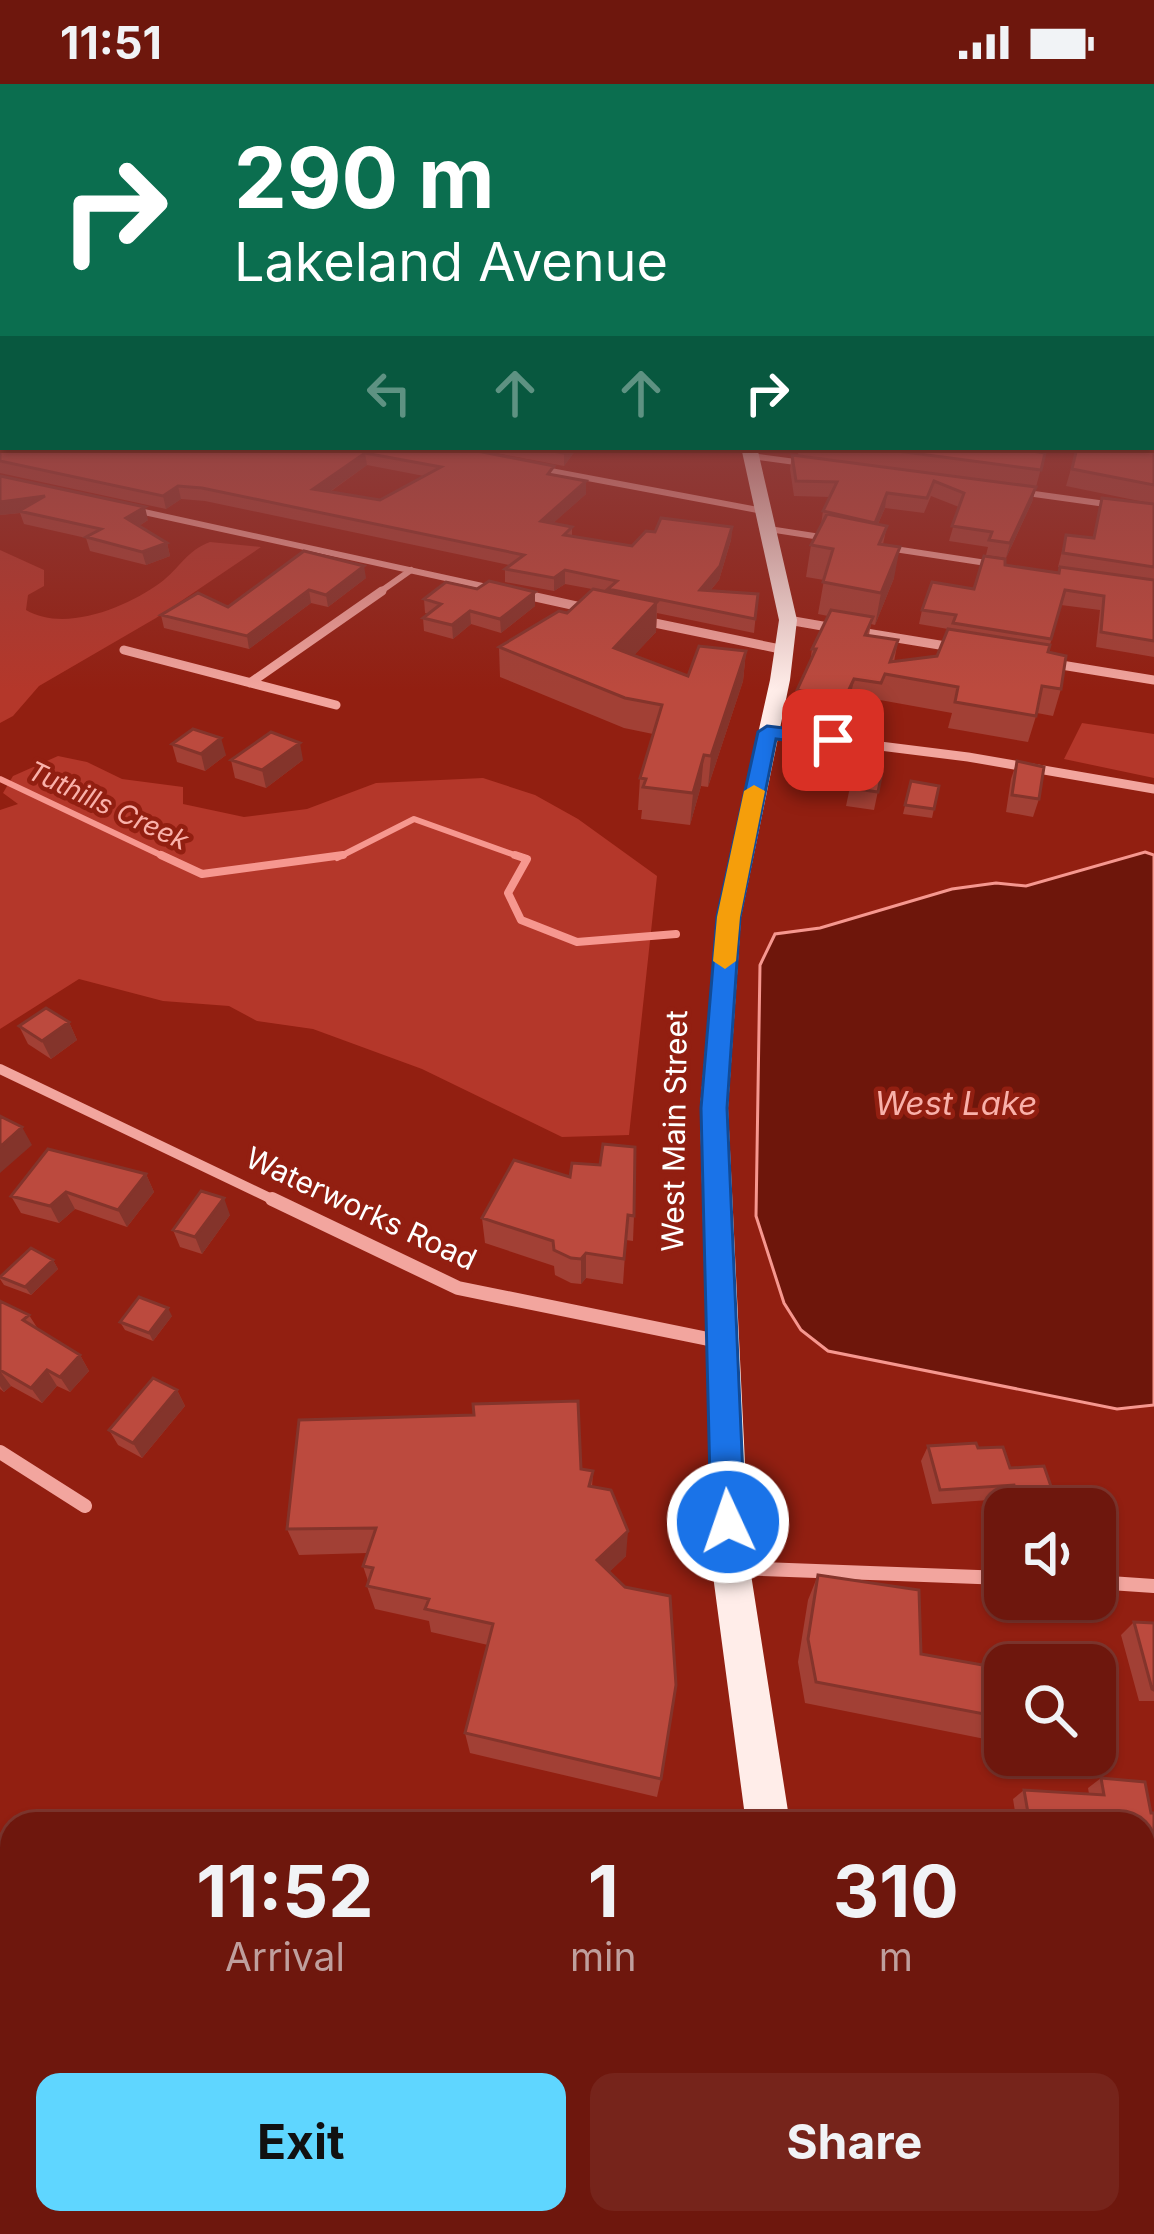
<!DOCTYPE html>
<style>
:root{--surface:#6e170d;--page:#76241b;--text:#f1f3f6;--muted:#bf9f9d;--line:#80362e;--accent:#5fd6ff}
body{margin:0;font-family:Inter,sans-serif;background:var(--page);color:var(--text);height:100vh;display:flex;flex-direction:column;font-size:45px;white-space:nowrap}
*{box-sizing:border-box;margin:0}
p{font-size:39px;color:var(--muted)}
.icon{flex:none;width:66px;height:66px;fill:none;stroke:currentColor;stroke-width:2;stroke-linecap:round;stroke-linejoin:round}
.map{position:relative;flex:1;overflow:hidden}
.panel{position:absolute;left:0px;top:1728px;width:1155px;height:423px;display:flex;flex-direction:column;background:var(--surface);border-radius:36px 36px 0 0;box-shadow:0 3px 9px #0004,0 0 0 3px var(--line)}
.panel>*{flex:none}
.banner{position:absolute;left:0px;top:0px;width:1155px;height:366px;box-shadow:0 3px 9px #0004,0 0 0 3px var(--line);background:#0b6e4f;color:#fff;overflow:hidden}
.fabs{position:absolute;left:984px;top:1404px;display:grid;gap:24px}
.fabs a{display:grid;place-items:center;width:132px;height:132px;border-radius:24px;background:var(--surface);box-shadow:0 3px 9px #0004,0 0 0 3px var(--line);font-size:60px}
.pin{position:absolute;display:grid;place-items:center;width:102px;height:102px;color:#fff;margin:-51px;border-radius:24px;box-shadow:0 6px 18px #0006}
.me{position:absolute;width:132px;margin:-66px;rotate:357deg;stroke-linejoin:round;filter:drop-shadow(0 0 9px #0008)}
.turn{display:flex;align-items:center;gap:42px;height:252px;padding:0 36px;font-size:54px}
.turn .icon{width:156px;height:156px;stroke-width:2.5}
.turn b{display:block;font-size:84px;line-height:102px}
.lanes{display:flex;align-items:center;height:114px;padding:0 36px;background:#0003;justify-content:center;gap:60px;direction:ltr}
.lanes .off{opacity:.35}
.eta{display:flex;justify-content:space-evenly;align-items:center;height:204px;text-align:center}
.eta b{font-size:72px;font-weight:700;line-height:84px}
.button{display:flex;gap:24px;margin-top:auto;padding:24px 36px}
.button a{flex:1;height:138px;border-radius:24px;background:var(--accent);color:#111;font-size:48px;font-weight:700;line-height:138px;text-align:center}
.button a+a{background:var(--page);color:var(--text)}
.status{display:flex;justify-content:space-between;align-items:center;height:84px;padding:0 60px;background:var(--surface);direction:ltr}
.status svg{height:33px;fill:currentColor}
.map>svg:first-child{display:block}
.green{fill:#b4372a}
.water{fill:#6e160b;stroke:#f6978f;stroke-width:3}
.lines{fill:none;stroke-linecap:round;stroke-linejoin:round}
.stream-far1{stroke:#f6978f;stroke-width:6}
.stream{stroke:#f6978f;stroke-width:8}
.street-far3{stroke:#f2a59e;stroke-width:6}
.street-far2{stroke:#f2a59e;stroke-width:9}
.street-far1{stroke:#f2a59e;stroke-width:10}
.street{stroke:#f2a59e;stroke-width:14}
.primary{fill:#ffede9;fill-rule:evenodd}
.wall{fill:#a24035;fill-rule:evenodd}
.shaded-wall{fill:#84342b}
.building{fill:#bc4a3e;stroke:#84342b;stroke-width:3;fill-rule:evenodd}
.route{fill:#1a73e8;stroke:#114b97;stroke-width:3}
.slow{fill:#f59e0b}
.labels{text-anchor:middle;stroke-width:9;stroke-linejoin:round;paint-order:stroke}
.far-water-label{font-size:27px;font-style:italic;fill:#f9b1aa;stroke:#921f11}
.street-label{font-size:30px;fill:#fff;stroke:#921f11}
.water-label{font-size:33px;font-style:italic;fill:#f9b1aa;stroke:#921f11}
</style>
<div class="status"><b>11:51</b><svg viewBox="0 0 49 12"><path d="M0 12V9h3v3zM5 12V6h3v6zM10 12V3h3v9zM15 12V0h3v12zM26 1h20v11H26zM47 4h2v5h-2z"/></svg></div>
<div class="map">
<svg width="1154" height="2150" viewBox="0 0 1154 2150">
<rect width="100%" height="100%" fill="#921f11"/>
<!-- green -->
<path class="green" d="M210,458L261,463L156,534L39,602L13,632L0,639V466L44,486V502L28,511L26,526C65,549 127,523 160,499C180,484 186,467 210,458Z
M1082,639L1154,650V694L1064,675Z
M58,672L87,678L122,695L183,703V720L244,733L307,725L376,699L483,694L535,711L578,735L657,792L629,1051L562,1053L422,985L313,945L257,937L229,922L163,917L79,895L0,945V726L18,720L3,709L13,692Z"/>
<!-- water -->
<path class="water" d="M1145,768L1154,771V1321L1117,1325L828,1267L801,1246L784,1219L756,1132L760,881L775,850L820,844L952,805L996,799L1026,802Z"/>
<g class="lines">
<!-- stream-far1 -->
<path class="stream-far1" d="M0,695L167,774
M337,774L414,735L523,774"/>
<!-- stream -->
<path class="stream" d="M161,771L202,790L343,771
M515,771L527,775L508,809L521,836L577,858L676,850"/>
<!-- street-far3 -->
<path class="street-far3" d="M751,372L803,379
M540,385L763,427
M1020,408L1113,421
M135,426L496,505
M769,445L827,454
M888,464L993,480
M377,510L411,486"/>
<!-- street-far2 -->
<path class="street-far2" d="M522,510L590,525
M788,536L834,544
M645,537L785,566
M854,547L958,564
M124,566L336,621
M1049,579L1154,596
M250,599L382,507
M768,648L968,673L1154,705"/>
<!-- street-far1 -->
<path class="street-far1" d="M0,985L278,1118"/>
<!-- street -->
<path class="street" d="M272,1115L458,1204L718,1257
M0,1368L85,1422
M738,1484L1005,1494
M1095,1498L1154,1502"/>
<!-- primary -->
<path class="primary" d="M741,363H757L797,536L790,596L741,833L728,1024L750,1484L790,1740H746L712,1484L700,1024L717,833L770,596L779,536Z
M812,2139H864L866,2150H814Z"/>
</g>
<!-- wall -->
<path class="wall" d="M1154,305V420L1066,402L1077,364L1092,366L1093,363H1152Z
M0,340L457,363L554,391L586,410L553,439L572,443V452L632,462L655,448L732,443L731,456L719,496L710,507L758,510L754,549L657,529L656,548L634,571L688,592L746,567L743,597L708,703L701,702L690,741L641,735L642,726H638L640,694L653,650L624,644L500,593L499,563L567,529L592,505L565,500L554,507L505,498V485L509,481L205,417L181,415L166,425L0,389ZM367,381L424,392L380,416L330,408Z
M465,363H578L564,382Z
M799,363H1005L1045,369L1036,403L798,371Z
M792,371L1036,403L1032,418L1006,474L986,471L988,463L949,457L959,423L931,412L924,429L885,424L878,440L887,442L883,460L894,494L875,541L871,540L869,551L898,556L894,578L937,572L948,545L919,540L922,526L974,505L1005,481L1058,489L1091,488L1058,483L1066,451L1093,454L1102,414L1154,420V573L1096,563L1100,526L1061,521L1048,568L1061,605L1053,632L1037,629L1028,658L948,644L952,629L880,616L876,625L849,621L840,641L793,632L797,606L810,579L812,565L828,532L818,530L824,496L806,493L811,461L821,441L823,427L830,413L794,412L790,385Z
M0,392L148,436L139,442L167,459L170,472L146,481L90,467L86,454L24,440L20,429L0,431Z
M366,494L328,523L311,519L249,565L164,544L161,531L228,523Z
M477,505L535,508V522L501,549L471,540L453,555L424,547L423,534L429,530L425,529L424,515Z
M172,660L226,671L205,687L177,678Z
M231,676H303L266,704L235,694Z
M1017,677L1039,715L1033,733L1006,728L1011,695Z
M854,684L882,688L874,726L846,722Z
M911,697L939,702L932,734L903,730Z
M69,938L77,956L51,975L28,960L19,942Z
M146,1090L154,1108L127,1143L75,1125L59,1139L21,1129L11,1112Z
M230,1131L202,1170L180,1163L173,1146Z
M634,1132L633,1157L626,1156L623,1200L586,1194L581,1200L571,1199L555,1191L554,1182L485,1159L482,1134Z
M53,1176L58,1185L31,1211L4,1201L0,1195V1192Z
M0,1217L29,1231L38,1245L80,1271L89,1287L70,1308L57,1302L42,1319L11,1302L4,1308L0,1305Z
M172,1232L153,1257L125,1246L120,1238Z
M177,1306L185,1322L142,1374L118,1361L109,1346Z
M928,1362L978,1364L1054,1411L1044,1425H1008L1004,1415L932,1420L921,1377Z
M581,1385L593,1387L592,1403L626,1472L609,1488L661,1695L657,1713L470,1669L465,1649L488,1561L431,1548L429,1537L375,1525L367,1502L368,1497L363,1482L367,1469L299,1471L287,1445Z
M818,1491L921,1570L1005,1585V1659L805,1619L798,1578L808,1516Z
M1134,1538L1154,1539V1617H1139L1121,1551Z
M1101,1694L1154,1729V1765L1143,1764V1740H1017L1013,1715L1024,1706L1089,1710L1088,1704Z
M1143,1969L1154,1972V2129L1143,2125Z
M933,2139H1019L1021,2146L1045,2144L1059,2146L1060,2150H935Z"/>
<!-- shaded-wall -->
<path class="shaded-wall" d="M569,363H578L564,382V369Z
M365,369L367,381L315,418L313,405Z
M586,397V410L541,450V437Z
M178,402L181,415L166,425L163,412Z
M1036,403L1032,418L1006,474L1010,459Z
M887,409L885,424L872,453L875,439Z
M45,412L19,427L20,429L0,431V418Z
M145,423L148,436L130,448L126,434Z
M732,443L731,456L719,496L699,520L700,506Z
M167,459L170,472L146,481L142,468Z
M900,463L894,494L875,541L881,509Z
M364,482L366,494L328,523L326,511Z
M565,486V500L554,507V494Z
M309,506L311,519L249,565L247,552Z
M535,508V522L501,549L500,535Z
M657,518L656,548L613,594L614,564Z
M470,527L471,540L453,555L452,541Z
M746,567L743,597L708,703L711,672Z
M854,595L849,621L840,641L845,614Z
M221,654L226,671L205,687L201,670Z
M300,659L303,676L266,704L262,686Z
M704,671L701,702L690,741L693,709Z
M69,938L77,956L51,975L42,957Z
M22,1043L32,1061L0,1089V1063Z
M146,1090L154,1108L127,1143L118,1126Z
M66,1108L75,1125L59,1139L50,1122Z
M224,1114L230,1131L202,1170L195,1153Z
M586,1169V1194L581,1200V1175Z
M53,1176L58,1185L31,1211L25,1203Z
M168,1224L172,1232L153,1257L149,1249Z
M80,1271L89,1287L70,1308L60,1293Z
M47,1286L57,1302L42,1319L31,1304Z
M0,1287L11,1302L4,1308L0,1302Z
M177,1306L185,1322L142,1374L133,1359Z
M628,1447L626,1472L596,1501L597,1476Z"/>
<!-- building -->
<path class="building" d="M1152,305H1154V401L1072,385L1077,364L1094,366L1095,363H1152Z
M3,338V363H457L554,382L548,390L586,397L541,437L572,443L564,451L632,462L646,447L655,448L661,434L732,443L720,482L700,506L758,510L755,535L608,505L617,497L565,486L554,494L505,485L524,471L202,404L178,402L163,412L0,377V340ZM365,369L441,383L380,416L313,405Z
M531,363H569L564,369Z
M867,363H1004L1045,369L1041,386Z
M792,371L1036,403L1010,459L989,456L992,448L952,442L964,409L934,397L927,414L887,409L875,439L823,427L837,398L796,397Z
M0,392L145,423L126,434L167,459L142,468L86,453L101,445L19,427L45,412L0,418Z
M1102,414L1154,420V483L1063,469L1066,451L1094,454Z
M827,430L887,442L879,460L900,463L881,509L823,498L833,465L811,461Z
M304,467L364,482L326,511L309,506L247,552L161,531L198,509L228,523Z
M984,472L1005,475V481L1059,489L1060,483L1154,496V557L1101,548L1104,512L1065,506L1051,555L953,539L956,531L922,526L932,498L974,505Z
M489,497L535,508L500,535L470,527L452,541L423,534L441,520L424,515L446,498L477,505Z
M593,505L657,518L614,564L688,592L699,562L746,567L711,672L704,671L693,709L643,703L646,695L640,694L662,621L625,614L499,563L559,527L567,529Z
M831,526L873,533L865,551L898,556L890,578L937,572L948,545L1050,561L1048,568L1066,572L1061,605L1042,602L1036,632L955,618L958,603L885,590L881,599L854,595L845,614L797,606L816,565H812Z
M193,645L221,654L201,670L172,660Z
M271,648L300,659L262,686L231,676Z
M1017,677L1044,683L1039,715L1012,711Z
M854,684L882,688L878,708L850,704Z
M911,697L939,702L934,725L905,721Z
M46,924L69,938L42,957L19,942Z
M0,1032L22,1043L0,1063Z
M603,1060L635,1063L634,1132L628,1131L624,1175L586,1169L581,1175L571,1174L554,1166L553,1157L482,1134L514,1076L570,1093L572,1079L600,1081Z
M48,1065L146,1090L118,1126L66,1108L50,1122L11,1112Z
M201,1107L224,1114L195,1153L173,1146Z
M31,1164L53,1176L25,1203L0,1193Z
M139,1213L168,1224L149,1249L120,1238Z
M0,1217L29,1231L23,1236L80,1271L60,1293L47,1286L31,1304L0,1286Z
M153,1294L177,1306L133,1359L109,1346Z
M578,1317L581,1385L593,1387L589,1402L611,1406L628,1447L597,1476L625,1503L670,1512L676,1601L661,1695L465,1649L493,1540L425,1525L429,1515L367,1502L373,1484L363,1482L376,1444L287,1445L299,1336L474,1331L473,1320Z
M976,1359L978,1364L1003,1363L1010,1384L1044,1382L1054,1411L1018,1413L1014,1401L940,1406L928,1362Z
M818,1491L919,1506L921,1570L1005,1585V1634L816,1598L808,1555Z
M1134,1538L1154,1539V1606L1152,1605Z
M1101,1694L1145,1698L1151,1729H1154V1755L1143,1754V1740H1030L1024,1706L1104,1711Z
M1143,1969L1154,1972V2117L1143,2113Z
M400,2139H479L477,2150H397Z
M646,2139H668L701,2150H647Z
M944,2139H1019L1021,2148L1059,2146L1060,2150H946Z"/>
<!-- sky -->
<linearGradient id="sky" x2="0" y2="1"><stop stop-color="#501109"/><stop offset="0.5" stop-color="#8c4243"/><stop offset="1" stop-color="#8c4243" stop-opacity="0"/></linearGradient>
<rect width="1154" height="606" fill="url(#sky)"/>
<!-- route -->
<path class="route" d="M767,642L833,650L843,656L833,662L776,655L740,833L727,1024L745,1438L740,1450L728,1455L716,1450L711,1438L701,1024L717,833L758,648Z"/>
<!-- slow -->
<path class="slow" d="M754,701L765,707L740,833L736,877L725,885L713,877L717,833L744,707Z"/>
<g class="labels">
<!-- far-water labels -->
<g class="far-water-label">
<text transform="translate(108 722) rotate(25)" y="9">Tuthills Creek</text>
</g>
<!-- street labels -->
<g class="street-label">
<text transform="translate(675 1047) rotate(-89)" y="10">West Main Street</text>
<text transform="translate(361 1125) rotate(25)" y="10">Waterworks Road</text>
</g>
<!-- water labels -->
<g class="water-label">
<text x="956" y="1031">West Lake</text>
</g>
</g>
</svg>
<div class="fabs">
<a><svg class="icon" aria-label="sound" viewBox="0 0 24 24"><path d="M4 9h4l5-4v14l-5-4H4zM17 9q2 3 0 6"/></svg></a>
<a><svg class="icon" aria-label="search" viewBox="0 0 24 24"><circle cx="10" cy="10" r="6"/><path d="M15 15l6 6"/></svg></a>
</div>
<div class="pin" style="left:833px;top:656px;background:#d93025"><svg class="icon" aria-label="arrive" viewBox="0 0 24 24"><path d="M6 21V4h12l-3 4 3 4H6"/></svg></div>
<svg class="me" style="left:728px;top:1438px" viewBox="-20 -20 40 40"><circle r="17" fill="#1a73e8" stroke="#fff" stroke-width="3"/><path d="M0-11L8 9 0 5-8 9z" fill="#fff"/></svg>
<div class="banner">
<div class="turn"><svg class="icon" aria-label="right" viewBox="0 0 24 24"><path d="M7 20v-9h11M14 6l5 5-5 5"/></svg><div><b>290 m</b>Lakeland Avenue</div></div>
<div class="lanes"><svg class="icon off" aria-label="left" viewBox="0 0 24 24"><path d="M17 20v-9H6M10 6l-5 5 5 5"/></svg><svg class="icon off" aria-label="ahead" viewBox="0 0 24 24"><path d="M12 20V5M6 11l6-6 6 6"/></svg><svg class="icon off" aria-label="ahead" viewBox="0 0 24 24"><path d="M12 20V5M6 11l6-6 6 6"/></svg><svg class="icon" aria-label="right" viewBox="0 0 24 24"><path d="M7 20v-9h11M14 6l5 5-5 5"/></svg></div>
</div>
<section class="panel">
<div class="eta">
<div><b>11:52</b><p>Arrival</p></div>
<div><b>1</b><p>min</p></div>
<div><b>310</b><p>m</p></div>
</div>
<div class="button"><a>Exit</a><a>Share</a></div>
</section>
</div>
